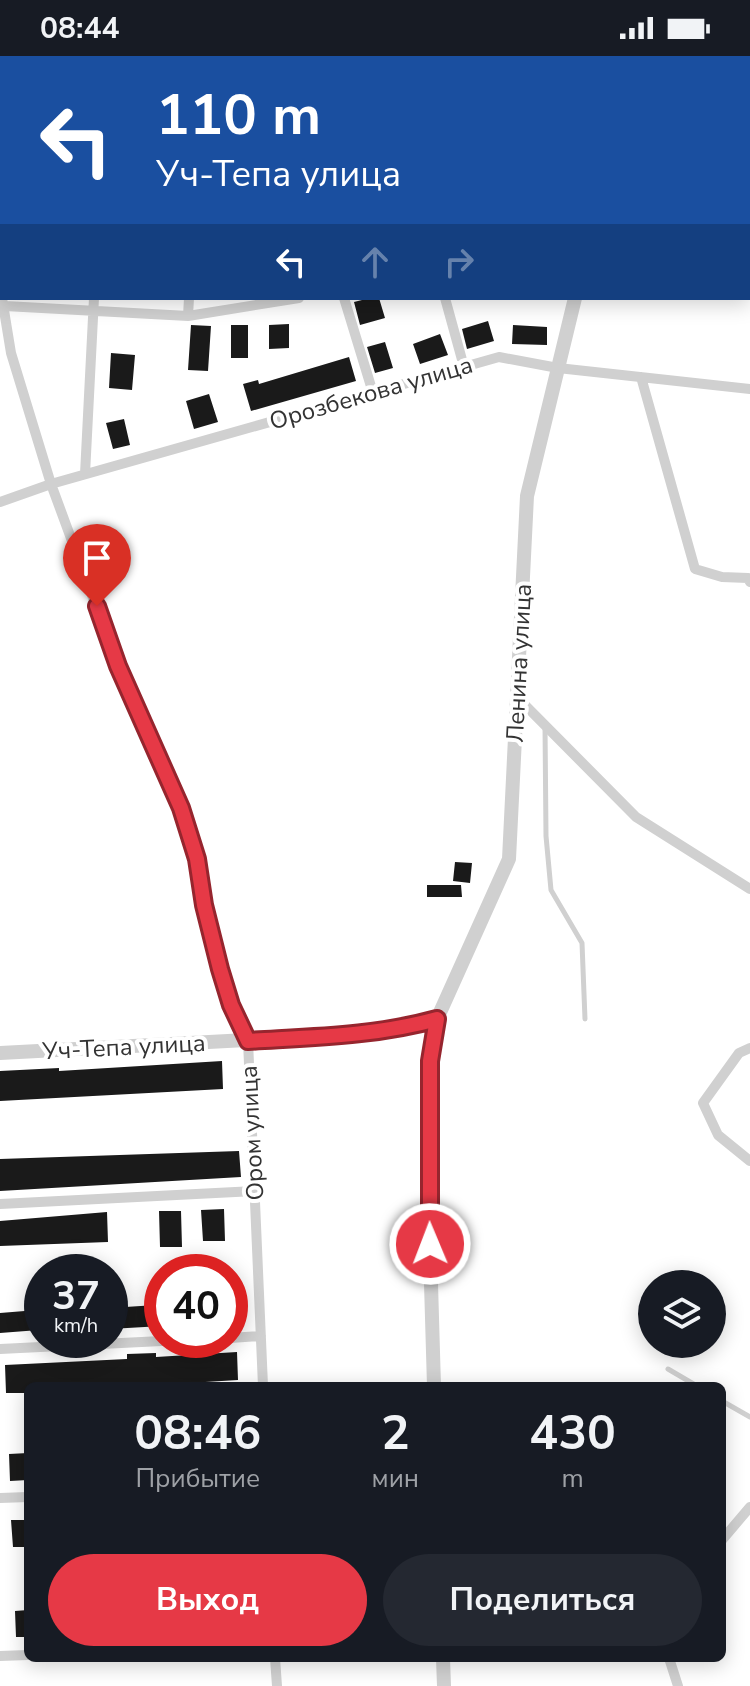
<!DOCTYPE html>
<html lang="ru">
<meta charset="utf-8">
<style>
:root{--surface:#171b24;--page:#242831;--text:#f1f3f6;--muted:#9ea1a6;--accent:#e63946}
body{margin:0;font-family:"Nunito Sans",sans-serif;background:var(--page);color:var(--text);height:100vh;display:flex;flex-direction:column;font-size:30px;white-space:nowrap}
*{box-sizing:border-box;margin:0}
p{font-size:26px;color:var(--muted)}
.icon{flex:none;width:44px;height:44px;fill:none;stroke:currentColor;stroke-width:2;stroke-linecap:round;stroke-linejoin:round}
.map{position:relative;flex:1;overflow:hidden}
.side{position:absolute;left:24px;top:1326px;width:702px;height:280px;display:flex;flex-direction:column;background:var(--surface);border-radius:12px;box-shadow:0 4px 20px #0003}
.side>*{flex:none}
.banner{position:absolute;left:0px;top:0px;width:750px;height:244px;box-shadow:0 4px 20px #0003;background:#1a4fa0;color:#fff;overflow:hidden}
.buttons{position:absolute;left:638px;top:1214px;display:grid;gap:16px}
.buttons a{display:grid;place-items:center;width:88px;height:88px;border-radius:50%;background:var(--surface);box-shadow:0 4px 20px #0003;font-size:40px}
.speed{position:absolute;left:24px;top:1198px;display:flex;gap:16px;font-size:40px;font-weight:700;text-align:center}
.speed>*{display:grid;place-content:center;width:104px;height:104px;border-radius:50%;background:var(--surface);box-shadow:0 4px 20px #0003;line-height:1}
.speed small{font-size:20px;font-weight:400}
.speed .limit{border:12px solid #d22;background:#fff;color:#111}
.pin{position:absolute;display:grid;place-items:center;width:68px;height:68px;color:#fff;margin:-82px -34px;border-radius:50% 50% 50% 0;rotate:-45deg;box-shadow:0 0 8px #0007}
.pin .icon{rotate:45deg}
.me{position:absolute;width:88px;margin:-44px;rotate:359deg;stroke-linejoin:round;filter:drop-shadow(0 0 6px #0008)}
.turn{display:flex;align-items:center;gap:28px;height:168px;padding:0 24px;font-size:36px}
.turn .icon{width:104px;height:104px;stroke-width:2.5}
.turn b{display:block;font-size:56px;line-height:68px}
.lanes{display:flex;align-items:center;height:76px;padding:0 24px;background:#0003;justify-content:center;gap:40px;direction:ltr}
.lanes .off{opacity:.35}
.eta{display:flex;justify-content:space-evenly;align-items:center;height:136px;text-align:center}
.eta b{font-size:48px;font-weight:700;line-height:56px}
.button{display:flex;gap:16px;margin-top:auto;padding:16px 24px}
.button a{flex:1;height:92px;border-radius:48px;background:var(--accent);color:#fff;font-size:32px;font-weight:700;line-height:92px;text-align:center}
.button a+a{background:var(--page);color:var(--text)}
.status{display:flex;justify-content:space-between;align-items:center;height:56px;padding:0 40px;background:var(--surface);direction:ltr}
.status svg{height:22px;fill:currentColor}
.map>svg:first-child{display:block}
.building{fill:#1a1a1a}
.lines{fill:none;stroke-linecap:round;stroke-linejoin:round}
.service{stroke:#d0d0d0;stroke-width:5}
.minor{stroke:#d0d0d0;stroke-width:10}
.tertiary{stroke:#d0d0d0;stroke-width:14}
.route-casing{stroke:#96252e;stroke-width:20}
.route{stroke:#e63946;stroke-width:14}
.labels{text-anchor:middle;stroke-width:8;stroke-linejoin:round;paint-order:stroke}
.street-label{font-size:24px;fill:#333;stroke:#fff}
</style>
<div class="status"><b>08:44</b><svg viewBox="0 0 49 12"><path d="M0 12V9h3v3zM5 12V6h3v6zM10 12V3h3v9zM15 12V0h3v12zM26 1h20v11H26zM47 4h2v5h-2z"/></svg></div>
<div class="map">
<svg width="750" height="1630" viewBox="0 0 750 1630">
<rect width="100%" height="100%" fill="#fff"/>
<!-- building -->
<path class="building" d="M370,242H379L385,262L360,269L354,246Z
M488,265L494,285L467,293L462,273Z
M289,268V292L269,293V269Z
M191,269L211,270L208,315L188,314Z
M231,269H248V302H231Z
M513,269L547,271V289L512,288Z
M440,278L448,299L420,308L413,288Z
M385,286L393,312L375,317L367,291Z
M111,297L135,299L132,334L109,332Z
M349,301L356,325L251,355L243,328L258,324L259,328Z
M209,338L218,366L194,373L186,345Z
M124,363L130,389L113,393L106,367Z
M455,806L472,807L470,827L453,825Z
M427,829H461L462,841H427Z
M222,1005L223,1033L0,1045V1015L59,1012V1015Z
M239,1095L241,1121L0,1135V1103Z
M224,1153L225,1185H203L201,1154Z
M159,1155H181L182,1191H160Z
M107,1156L108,1186L0,1190V1165Z
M156,1249V1254H162V1270L110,1273V1252Z
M37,1254L39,1274L0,1277V1257Z
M237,1296L238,1324L140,1330H28V1337H6L5,1309L127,1303V1298L156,1297V1301Z
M28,1397V1424L10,1425L9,1398Z
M11,1464H28V1491H13Z
M28,1554V1581H16L15,1555Z"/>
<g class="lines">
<!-- service -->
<path class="service" d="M545,670L546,780L551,834L582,887L585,963
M668,1313L697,1330
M722,1345L750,1361"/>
<!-- minor -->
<path class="minor" d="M270,0L271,2
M379,0L380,2
M495,0L496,2
M107,2V0
M201,2V0
M2,242L11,297L51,428L118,610L181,752L197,803L204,849L220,913L231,949L248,985L263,1330
M344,242L373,337
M445,242L464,311
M5,250L188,260L299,242
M188,260L189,242
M641,321L695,513L722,521L748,522L750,526
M85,418L94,242
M0,446L51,428L499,301L558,312L750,333
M517,641L636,761L750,833
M750,992L739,997L703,1047L718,1079L750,1105
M0,1148L255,1135
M230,1282L261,1280
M0,1293L182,1284
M0,1442L28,1441
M722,1484L750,1451
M0,1600L28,1599
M275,1602L277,1630
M669,1602L678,1630"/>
<!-- tertiary -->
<path class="tertiary" d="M632,2L633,0
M0,997L359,978L403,973L437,963
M434,1330L429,1159L430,1005L437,963L509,803L527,440L575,242
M443,1602L444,1630"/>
</g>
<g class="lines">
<defs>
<path id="route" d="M97,550L118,610L181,752L197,803L204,849L220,913L231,949L248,985C312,981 376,980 437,963L430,1005V1188"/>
</defs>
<!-- route casing -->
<use href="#route" class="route-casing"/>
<!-- route -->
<use href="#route" class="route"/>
</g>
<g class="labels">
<!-- street labels -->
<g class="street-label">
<text transform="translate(371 337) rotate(-16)" y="8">Орозбекова улица</text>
<text transform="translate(519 607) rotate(-87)" y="8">Ленина улица</text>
<text transform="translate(124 991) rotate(-3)" y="8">Уч-Тепа улица</text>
<text transform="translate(252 1077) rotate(-93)" y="8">Ором улица</text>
</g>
</g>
</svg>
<div class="buttons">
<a><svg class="icon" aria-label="layers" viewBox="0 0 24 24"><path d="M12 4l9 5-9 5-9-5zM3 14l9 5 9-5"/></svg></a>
</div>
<div class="speed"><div>37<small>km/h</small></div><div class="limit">40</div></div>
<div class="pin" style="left:97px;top:550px;background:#d93025"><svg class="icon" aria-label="arrive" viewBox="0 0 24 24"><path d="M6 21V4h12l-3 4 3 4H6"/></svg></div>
<svg class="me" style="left:430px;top:1188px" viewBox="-20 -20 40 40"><circle r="17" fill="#e63946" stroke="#fff" stroke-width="3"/><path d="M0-11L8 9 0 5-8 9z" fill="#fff"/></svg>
<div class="banner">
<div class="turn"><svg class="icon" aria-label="left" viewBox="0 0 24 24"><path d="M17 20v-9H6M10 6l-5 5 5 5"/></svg><div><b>110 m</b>Уч-Тепа улица</div></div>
<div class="lanes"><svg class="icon" aria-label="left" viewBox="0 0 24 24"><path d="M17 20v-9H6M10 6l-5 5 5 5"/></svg><svg class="icon off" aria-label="ahead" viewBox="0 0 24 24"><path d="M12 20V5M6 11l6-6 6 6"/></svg><svg class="icon off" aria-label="right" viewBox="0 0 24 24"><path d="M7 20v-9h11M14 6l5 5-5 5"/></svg></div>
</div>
<section class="side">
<div class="eta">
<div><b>08:46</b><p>Прибытие</p></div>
<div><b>2</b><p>мин</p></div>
<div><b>430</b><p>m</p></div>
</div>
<div class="button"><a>Выход</a><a>Поделиться</a></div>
</section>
</div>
